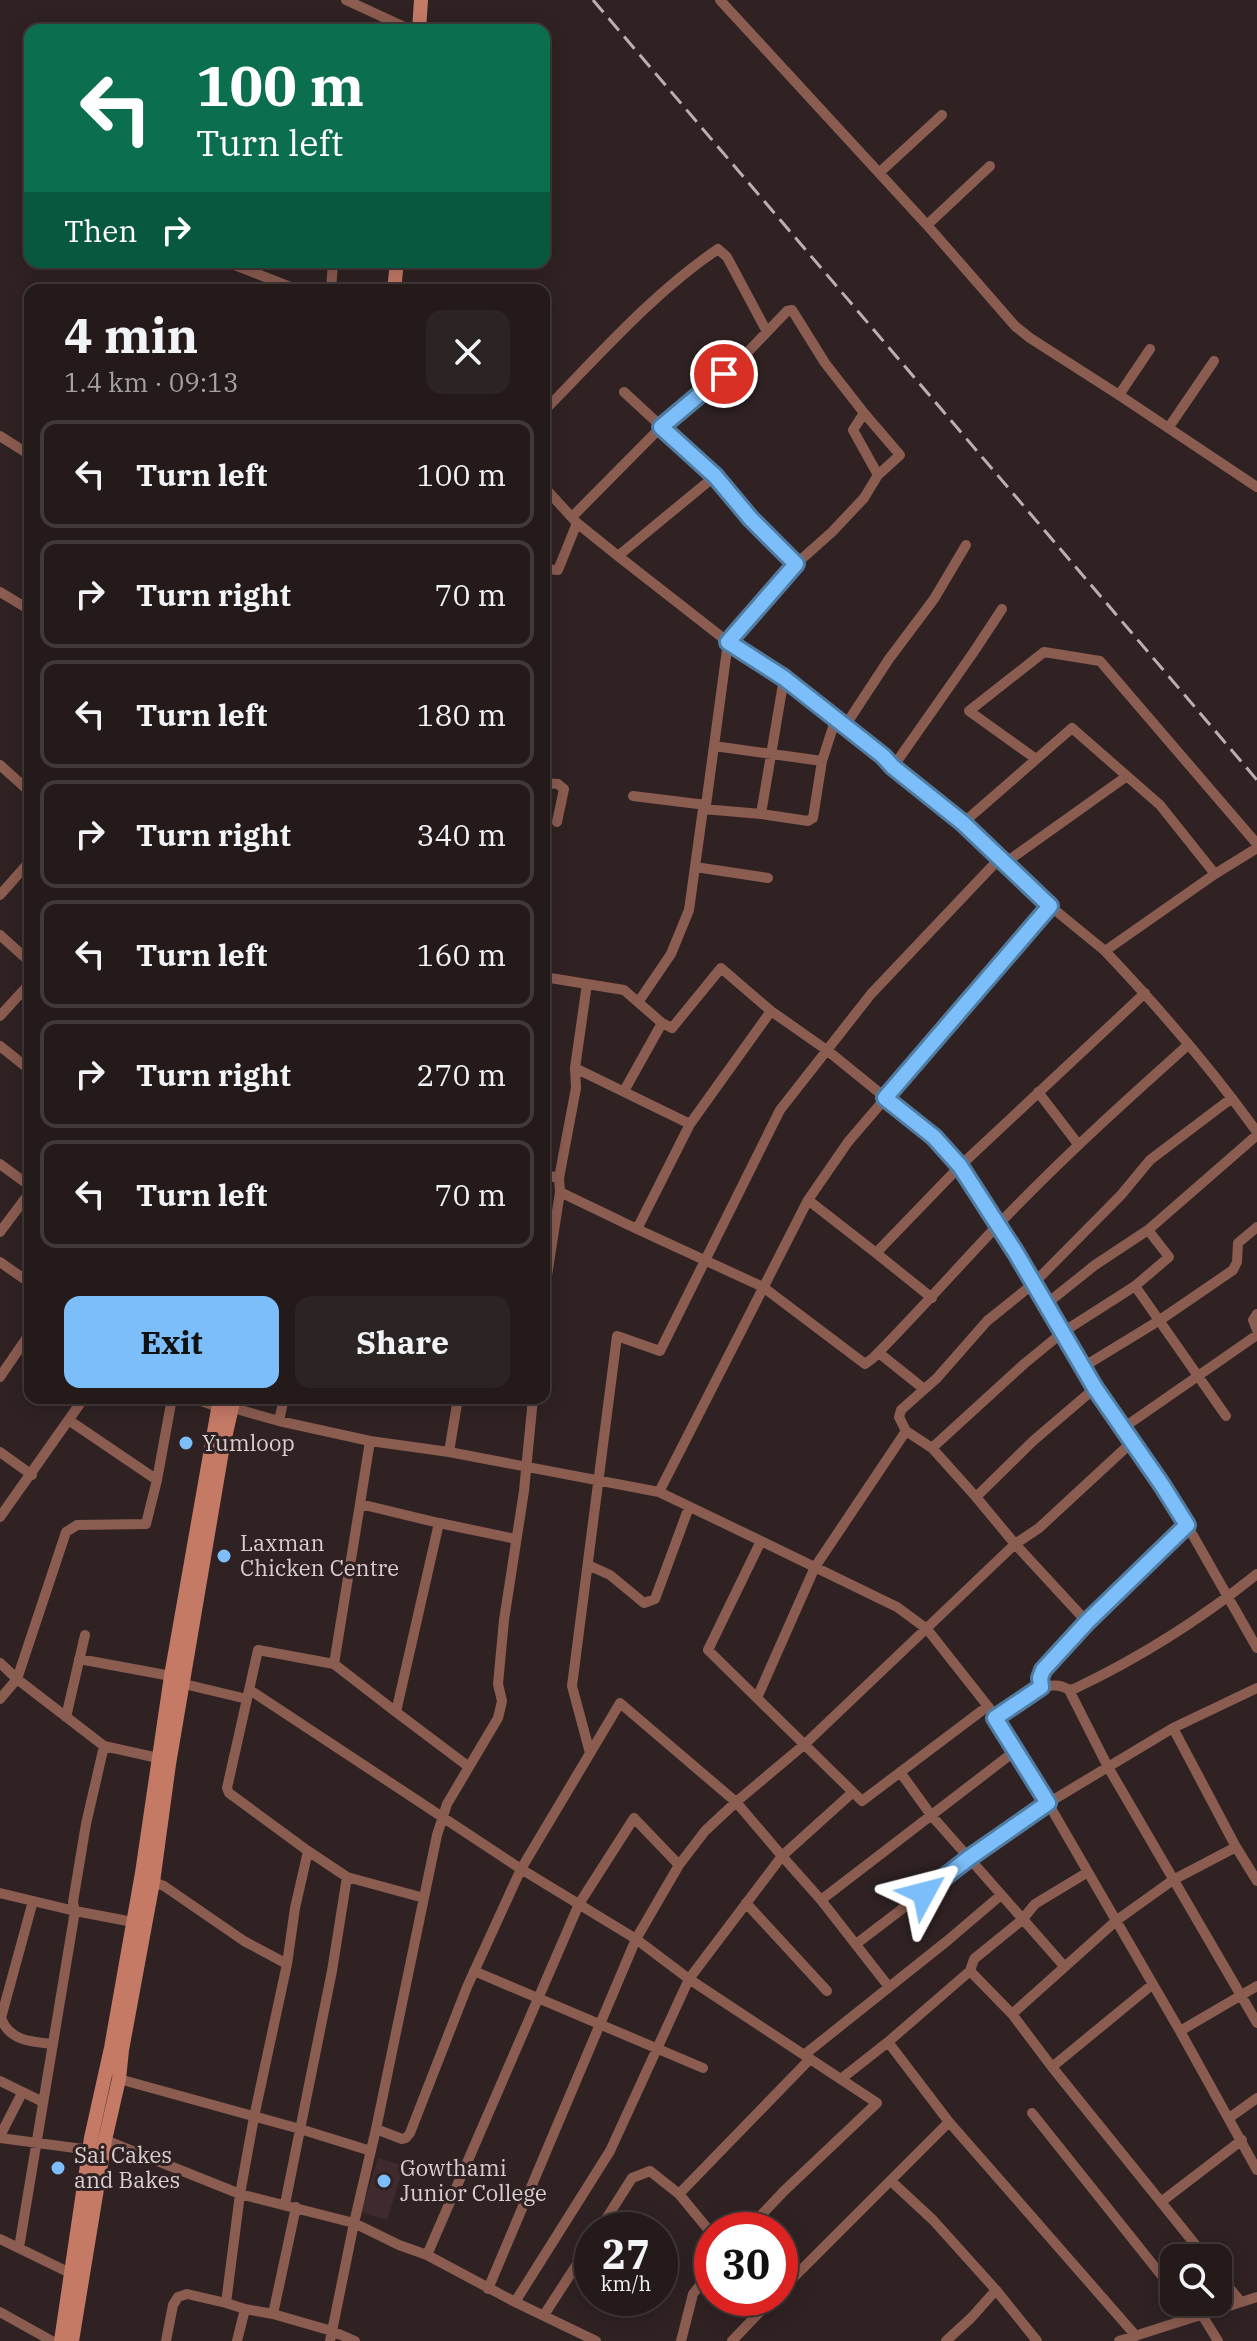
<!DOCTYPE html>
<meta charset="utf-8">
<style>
:root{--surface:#241a1a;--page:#2c2323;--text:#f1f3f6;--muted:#a3a1a2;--line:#413839;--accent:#7cbef9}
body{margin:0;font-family:"IBM Plex Serif",serif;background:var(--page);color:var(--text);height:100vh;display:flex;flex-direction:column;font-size:30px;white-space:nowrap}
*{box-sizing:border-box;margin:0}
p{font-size:26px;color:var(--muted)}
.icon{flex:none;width:44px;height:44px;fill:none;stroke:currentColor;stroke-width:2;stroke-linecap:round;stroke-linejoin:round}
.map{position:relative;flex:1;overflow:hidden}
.drawer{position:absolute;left:24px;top:284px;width:526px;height:1120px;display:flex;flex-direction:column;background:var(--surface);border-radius:16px;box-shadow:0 4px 20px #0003,0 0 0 2px var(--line)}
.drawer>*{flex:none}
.top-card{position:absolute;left:24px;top:24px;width:526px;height:244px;border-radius:16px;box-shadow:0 4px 20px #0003,0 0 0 2px var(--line);background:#0b6e4f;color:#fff;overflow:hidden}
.fabs{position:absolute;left:1160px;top:2244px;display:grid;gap:16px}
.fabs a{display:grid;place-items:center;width:72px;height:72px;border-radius:16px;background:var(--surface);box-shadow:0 4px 20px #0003,0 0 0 2px var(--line);font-size:40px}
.speed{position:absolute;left:574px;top:2212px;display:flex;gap:16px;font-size:40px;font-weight:700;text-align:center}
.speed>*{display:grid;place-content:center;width:104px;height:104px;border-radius:50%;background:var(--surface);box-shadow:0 4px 20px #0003,0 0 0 2px var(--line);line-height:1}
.speed small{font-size:20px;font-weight:400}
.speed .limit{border:12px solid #d22;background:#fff;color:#111}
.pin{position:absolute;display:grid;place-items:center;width:68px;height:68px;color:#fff;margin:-34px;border:4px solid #fff;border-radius:50%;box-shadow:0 2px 8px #0007}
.me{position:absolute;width:88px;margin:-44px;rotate:52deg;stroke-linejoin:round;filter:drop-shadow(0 0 6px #0008)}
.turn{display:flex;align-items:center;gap:28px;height:168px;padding:0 40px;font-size:36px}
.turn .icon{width:104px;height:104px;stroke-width:2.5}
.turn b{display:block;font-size:56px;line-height:68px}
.then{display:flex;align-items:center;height:76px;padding:0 40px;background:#0003;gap:16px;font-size:30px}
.round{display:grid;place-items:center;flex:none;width:84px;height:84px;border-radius:16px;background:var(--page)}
.head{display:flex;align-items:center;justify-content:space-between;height:136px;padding:0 40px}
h1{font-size:48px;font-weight:700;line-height:60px}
.cta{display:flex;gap:16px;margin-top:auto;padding:16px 40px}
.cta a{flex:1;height:92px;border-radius:16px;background:var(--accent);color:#111;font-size:32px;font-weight:700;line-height:92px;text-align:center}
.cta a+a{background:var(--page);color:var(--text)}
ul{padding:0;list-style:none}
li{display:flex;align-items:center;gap:24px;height:108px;margin:0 16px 12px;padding:0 24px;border:4px solid var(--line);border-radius:16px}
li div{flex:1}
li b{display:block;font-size:30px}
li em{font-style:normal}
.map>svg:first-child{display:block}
.built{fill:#3f2a2d}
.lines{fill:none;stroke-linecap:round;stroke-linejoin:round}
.minor{stroke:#8b5c50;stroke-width:10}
.secondary{stroke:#c57a66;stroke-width:14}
.rail{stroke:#bbb0b1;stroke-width:3;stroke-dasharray:16 8;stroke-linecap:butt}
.route-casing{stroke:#517ca2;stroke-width:20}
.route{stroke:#7cbef9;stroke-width:14}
.poi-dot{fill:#7cbef9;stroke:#302223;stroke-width:3}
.labels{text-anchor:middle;stroke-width:6;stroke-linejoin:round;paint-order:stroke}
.poi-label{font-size:22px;fill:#d9cfd0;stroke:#302223;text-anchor:start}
</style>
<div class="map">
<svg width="1257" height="2341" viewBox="0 0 1257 2341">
<rect width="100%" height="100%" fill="#302223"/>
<!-- built -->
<path class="built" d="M378,2158L404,2166L387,2220L361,2212Z"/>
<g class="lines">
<!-- minor -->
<path class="minor" d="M346,0L411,30
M720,0L927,225L1015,326L1030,338L1119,395L1257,487
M879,173L942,115
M927,225L990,166
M227,262L298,290
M331,290L333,262
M624,392L715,476
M1119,395L1150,349
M544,411C599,355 653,293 718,249L727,257L767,332
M1169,427L1214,361
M0,436L30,455
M544,487L577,523L618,556L728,642L784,678L883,756L893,767L963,823L1050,906L1105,951
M572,517L661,427L744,356L787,311L792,310L825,363L864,413
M618,556L715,476L751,519L796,564
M544,569L558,570L577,523
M0,592L30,610
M845,726L889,659L934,599L966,545
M714,746L822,761
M1036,759L969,711L1044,652L1100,661L1257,844
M0,765L30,792
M893,767L973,653L1002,609
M544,783L558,784L564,789L557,822
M633,796L706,805L728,642L796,564L832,532L864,498L878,475L900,455L864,413L853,430L878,475
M761,814L808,821L813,818L822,761L836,718
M963,823L1072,728L1160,805L1215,874
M1257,848L1215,874L1105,951C1159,1008 1211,1068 1257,1132
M1005,863L1127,776
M695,867L768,878
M0,895L30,861
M0,935L30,962
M544,977L587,984L575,1068L576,1088L559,1178L560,1192L544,1295
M639,1001L671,954L689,910L703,809L761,814L784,678
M771,1011L690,1124L637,1229L763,1287L865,1364L873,1358C916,1315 956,1269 998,1225C1058,1162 1123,1103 1188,1045
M0,1016L30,983
M0,1046L30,1070
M575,1068L690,1124
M624,1091L662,1023
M1038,1092L1078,1144
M0,1164L30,1186
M544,1175L559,1178
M560,1192L637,1229
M808,1200L876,1253
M1148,1230L1257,1135
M0,1232L30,1192
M0,1262L30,1283
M1135,1286L1226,1416
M932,1298L876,1253L960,1166L1145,993
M1257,1314L1253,1320L1257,1330
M879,1353L924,1389
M1083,1367L1160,1320L1233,1270L1237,1262L1238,1243L1257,1227
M0,1377L30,1333
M193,1398L218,1407
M233,1408L279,1421L370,1441L449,1452L659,1492L761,1541L708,1650L862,1801L988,1706
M70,1421L157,1480
M279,1421L284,1398
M1123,1428L1257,1335
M1132,1442L1187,1525L1257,1648
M932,1448L906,1431L899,1417L901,1410L937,1378L987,1321L1033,1284L1121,1195L1150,1160L1232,1098
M0,1452L32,1475
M449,1452L458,1398
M659,1492L808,1200L848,1142L1050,906
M976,1497L932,1448L1024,1364L1063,1332L1135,1286L1169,1257L1148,1230L1095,1265L1045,1305
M360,1504L370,1441
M0,1517L84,1398
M439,1523L516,1539
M761,1541L897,1607L927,1629L994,1714L1048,1803L1180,2031L1257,1986
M588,1565L610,1575L644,1603L655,1599L689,1507
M1087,1622L1015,1544L976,1497L1033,1441L1095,1388
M79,1659L171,1676
M0,1663L17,1679L66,1532L77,1525L146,1524L157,1480L172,1398
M334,1664L396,1712
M184,1684L247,1699
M1041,1687L1040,1678L1043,1670L1087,1622L1187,1525
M250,1690L521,1869L636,1939L689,1979L877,2103L784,2191L747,2230
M1069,1690L1108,1767L1257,2023
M757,1698L815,1567L906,1431
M0,1699L17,1679L104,1746L158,1758
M66,1717L85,1635
M995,1718C1014,1705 1046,1674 1069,1690L1076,1688C1141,1657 1201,1619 1257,1574
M104,1746L86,1824L73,1902L75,1911L133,1922
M590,1753L572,1686L617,1336L660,1351L780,1110L871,994L999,859
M853,1792L782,1856L821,1900L889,1987
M1236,1847L1257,1881
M308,1851L347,1877L424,1898
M153,1882L164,1886L244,1941L287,1964
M0,1893L75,1911L19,2248
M821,1900L1015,1751
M33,1901L1,2018C9,2041 32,2042 53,2044
M746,1903L827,1991
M856,1944L969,1858L931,1815L900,1772
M1064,1966L969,1858L1048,1803L1173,1728
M474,1971L703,2068
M970,1971L1012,2014L1117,1920L1173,1880L1236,1847L1173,1728L1257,1688
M1153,1984L1052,2067L1161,2202
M1012,2014L1052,2067
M1180,2031L1257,2170
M888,2042L949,2122L1136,2336
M804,2055L947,1941L1001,1895
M119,2079L300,2129L371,2151
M841,2079L888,2042L970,1971L974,1959L1022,1920L1035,1904L1088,1872
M0,2081L43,2102
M1032,2113L1174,2291
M1229,2118L1257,2098
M376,2129L402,2139L406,2138L410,2133L467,1987L521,1869L620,1703L736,1802L705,1831L679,1865
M0,2136L22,2093
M0,2138L90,2150
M105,2140L240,2194L354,2223L399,2245L427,2255L515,2302L596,2341
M891,2181L933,2220L996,2290
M679,2194L810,2059
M285,2204L332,1971L347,1877
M599,2230L632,2178L650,2171L679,2194L712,2234
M0,2239L70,2273
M427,2255L579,1904L634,1818L679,1865L636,1939L488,2289
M1206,2258L1161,2202L1242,2140
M1218,2274L1241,2302
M780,2291L949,2122
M515,2302L610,2151L689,1979L782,1856L736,1802L805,1744L1015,1544L1039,1528L1132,1442L1095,1388L1016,1253L960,1166L934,1137L828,1051L771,1011L721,968L672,1028L662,1023L624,990L587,984
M1183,2302L1195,2317
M245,2309L226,2303L240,2194L254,2117L287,1964L295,1908L308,1851L229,1793L227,1788L258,1650L334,1664L360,1504L439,1523L396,1712L469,1767
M0,2312L52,2341
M273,2314L332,2331L355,2341
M544,2315L592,2241
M1202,2315L1218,2341
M166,2341L173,2305L178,2297L187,2294L226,2303
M237,2341L245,2309L273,2314L296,2207
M330,2341L354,2223L376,2129L437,1835L447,1804L498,1718L502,1701L498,1684L504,1620L524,1491L533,1398
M681,2341L693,2294L712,2270
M732,2341L773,2298
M946,2341L971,2318L996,2290L1037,2341
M1119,2341L1257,2297"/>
<!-- secondary -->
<path class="secondary" d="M419,30L421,0
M394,290L397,262
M61,2341L91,2138L111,2048L142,1873L171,1676L220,1398
M72,2341L105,2140L119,2079L122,2050L153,1882L169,1764L222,1451L234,1398"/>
<!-- rail -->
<path class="rail" d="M593,0L1257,780"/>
</g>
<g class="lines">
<defs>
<path id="route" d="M724,374L661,427L715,476L751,519L796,564L728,642L784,678L883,756L893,767L963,823L1050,906L885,1098L934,1137L960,1166L1016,1253L1095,1388L1162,1485L1187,1525L1087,1622L1043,1670L1040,1678L1041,1687L995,1718L1048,1803L969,1858L924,1893"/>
</defs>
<!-- route casing -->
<use href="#route" class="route-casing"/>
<!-- route -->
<use href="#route" class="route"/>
</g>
<!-- markers -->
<g class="poi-dot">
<circle cx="186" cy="1443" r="8"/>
<circle cx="224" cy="1556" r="8"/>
<circle cx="58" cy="2168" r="8"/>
<circle cx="384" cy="2181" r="8"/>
</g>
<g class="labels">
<!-- poi labels -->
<g class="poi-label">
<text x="202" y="1451">Yumloop</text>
<text x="240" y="1551">Laxman<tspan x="240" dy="25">Chicken Centre</tspan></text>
<text x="74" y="2163">Sai Cakes<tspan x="74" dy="25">and Bakes</tspan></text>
<text x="400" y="2176">Gowthami<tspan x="400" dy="25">Junior College</tspan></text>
</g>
</g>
</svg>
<div class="fabs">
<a><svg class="icon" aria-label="search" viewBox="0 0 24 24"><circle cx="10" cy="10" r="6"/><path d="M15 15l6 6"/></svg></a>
</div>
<div class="speed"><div>27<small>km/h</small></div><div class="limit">30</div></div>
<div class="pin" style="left:724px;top:374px;background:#d93025"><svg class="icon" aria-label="arrive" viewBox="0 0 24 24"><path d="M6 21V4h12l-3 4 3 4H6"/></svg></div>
<svg class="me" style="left:924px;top:1893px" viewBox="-20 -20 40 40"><path d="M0-17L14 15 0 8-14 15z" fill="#7cbef9" stroke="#fff" stroke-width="4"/></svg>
<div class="top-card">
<div class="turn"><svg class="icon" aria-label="left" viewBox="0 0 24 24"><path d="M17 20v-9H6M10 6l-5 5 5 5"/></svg><div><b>100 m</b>Turn left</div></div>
<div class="then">Then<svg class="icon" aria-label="right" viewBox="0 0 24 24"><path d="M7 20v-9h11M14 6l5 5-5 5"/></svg></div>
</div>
<section class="drawer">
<div class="head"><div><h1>4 min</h1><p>1.4 km · 09:13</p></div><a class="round"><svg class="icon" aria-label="close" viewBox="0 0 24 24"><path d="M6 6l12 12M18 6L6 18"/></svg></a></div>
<ul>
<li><svg class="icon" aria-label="left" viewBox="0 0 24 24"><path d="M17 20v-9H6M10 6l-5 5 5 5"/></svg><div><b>Turn left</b></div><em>100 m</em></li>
<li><svg class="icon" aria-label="right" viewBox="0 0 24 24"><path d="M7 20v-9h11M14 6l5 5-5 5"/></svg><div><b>Turn right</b></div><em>70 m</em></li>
<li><svg class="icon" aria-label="left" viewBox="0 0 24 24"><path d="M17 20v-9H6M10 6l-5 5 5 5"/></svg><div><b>Turn left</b></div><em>180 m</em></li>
<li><svg class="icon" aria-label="right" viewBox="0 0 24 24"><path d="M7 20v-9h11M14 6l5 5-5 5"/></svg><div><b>Turn right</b></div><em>340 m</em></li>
<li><svg class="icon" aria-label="left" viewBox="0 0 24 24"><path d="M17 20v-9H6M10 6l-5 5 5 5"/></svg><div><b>Turn left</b></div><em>160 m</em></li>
<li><svg class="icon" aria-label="right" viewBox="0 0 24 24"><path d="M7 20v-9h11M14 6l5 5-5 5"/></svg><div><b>Turn right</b></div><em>270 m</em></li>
<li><svg class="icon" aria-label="left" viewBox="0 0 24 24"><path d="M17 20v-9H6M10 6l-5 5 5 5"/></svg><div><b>Turn left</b></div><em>70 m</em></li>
</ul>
<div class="cta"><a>Exit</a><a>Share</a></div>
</section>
</div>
